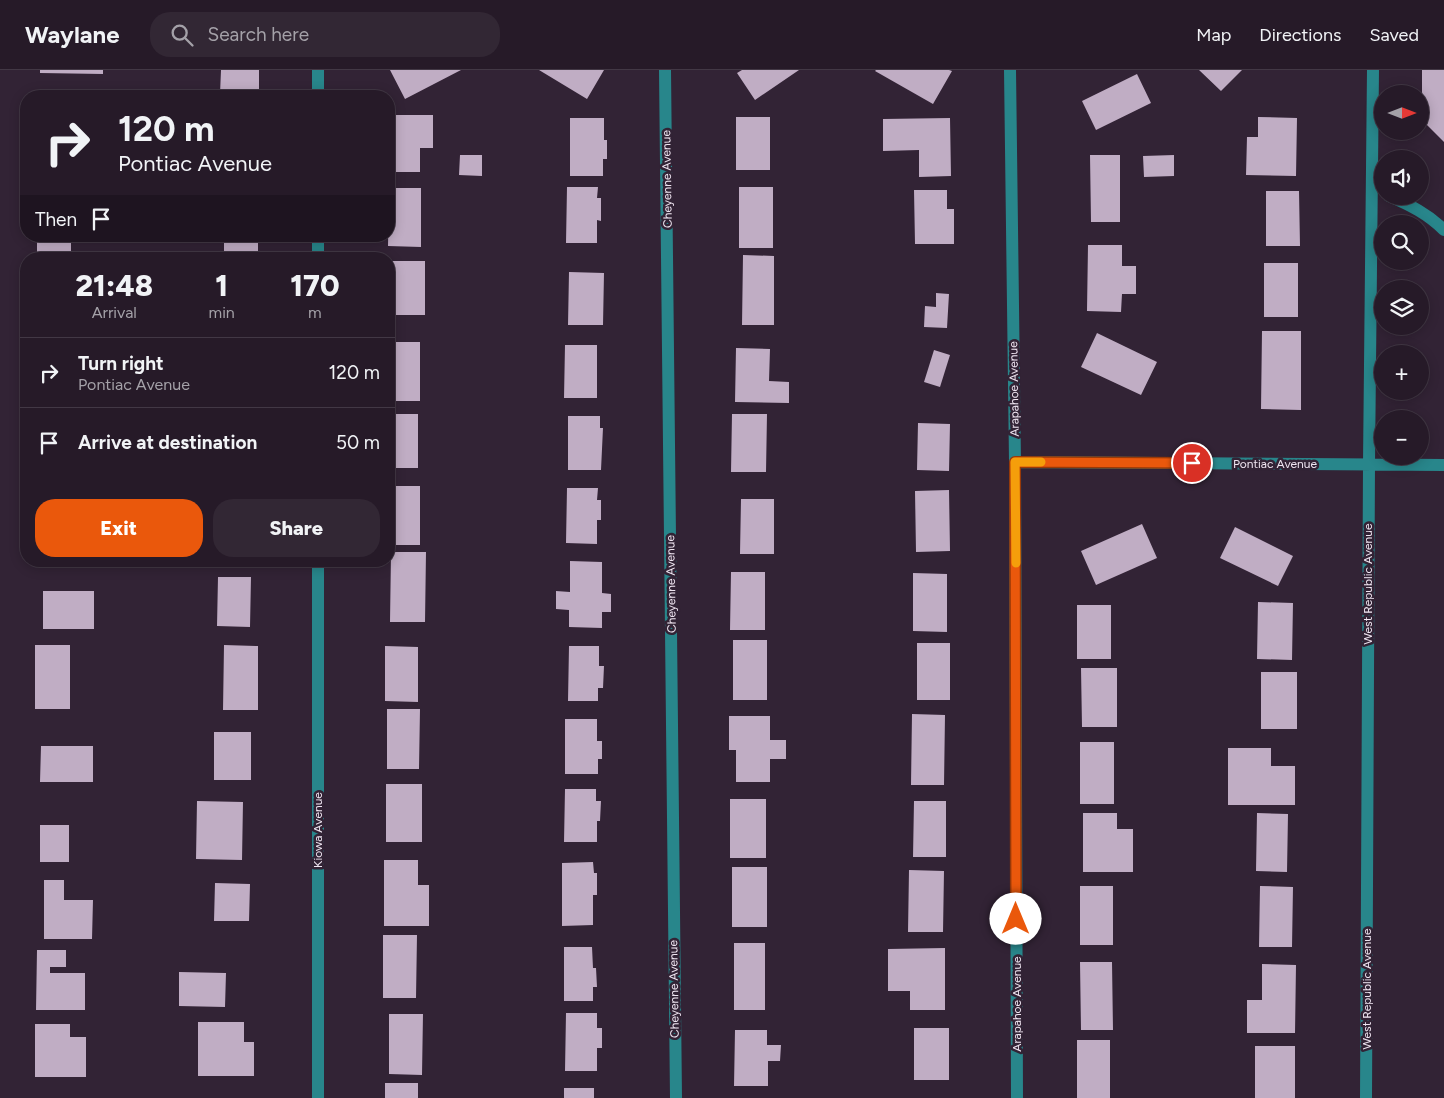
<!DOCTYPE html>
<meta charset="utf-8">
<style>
:root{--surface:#261a28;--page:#322734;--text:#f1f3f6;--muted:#a4a1a8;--line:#423845;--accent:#ea580c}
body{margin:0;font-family:Figtree,sans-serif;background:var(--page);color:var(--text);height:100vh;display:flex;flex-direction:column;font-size:19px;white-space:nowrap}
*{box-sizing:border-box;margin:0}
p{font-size:16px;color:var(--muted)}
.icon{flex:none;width:28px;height:28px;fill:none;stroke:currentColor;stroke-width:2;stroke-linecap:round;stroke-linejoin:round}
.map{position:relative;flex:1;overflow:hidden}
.drawer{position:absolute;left:20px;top:182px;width:375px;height:315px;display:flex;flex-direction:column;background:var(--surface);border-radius:20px;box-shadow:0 2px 12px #0003,0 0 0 1px var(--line)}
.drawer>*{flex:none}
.hud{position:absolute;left:20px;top:20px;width:375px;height:152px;border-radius:20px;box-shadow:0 2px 12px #0003,0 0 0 1px var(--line);background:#261a28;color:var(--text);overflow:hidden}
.needle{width:32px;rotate:90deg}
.buttons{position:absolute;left:1374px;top:15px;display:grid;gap:10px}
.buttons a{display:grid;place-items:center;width:55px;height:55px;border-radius:50%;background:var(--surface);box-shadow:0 2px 12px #0003,0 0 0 1px var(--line);font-size:25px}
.pin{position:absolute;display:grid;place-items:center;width:42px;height:42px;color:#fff;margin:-21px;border:2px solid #fff;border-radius:50%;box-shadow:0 1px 5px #0007}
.me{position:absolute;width:55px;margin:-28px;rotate:0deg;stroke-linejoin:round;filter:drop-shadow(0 0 4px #0008)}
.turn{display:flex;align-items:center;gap:18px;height:105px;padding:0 15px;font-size:22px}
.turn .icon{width:65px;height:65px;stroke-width:2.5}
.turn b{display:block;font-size:35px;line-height:42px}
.then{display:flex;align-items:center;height:48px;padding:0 15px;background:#0003;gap:10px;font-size:19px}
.eta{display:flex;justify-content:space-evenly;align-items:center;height:85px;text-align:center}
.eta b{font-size:30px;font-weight:800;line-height:35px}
.action{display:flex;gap:10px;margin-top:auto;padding:10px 15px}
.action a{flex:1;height:58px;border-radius:20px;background:var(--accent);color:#fff;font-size:20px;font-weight:800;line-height:58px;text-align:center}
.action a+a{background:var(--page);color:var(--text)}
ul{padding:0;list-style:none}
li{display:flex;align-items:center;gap:15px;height:70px;padding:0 15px;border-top:1px solid var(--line)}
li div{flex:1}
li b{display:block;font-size:19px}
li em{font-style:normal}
header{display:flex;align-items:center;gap:30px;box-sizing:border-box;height:70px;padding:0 25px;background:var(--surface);border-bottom:1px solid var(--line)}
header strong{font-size:24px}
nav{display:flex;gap:28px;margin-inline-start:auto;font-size:18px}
.search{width:350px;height:45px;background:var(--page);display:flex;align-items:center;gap:12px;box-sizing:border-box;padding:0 18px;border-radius:20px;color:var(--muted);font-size:19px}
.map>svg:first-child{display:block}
.building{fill:#c0adc4}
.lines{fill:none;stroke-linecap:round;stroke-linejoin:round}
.minor{stroke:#28868b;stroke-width:12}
.route-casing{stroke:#983908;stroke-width:12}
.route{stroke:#ea580c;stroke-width:9}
.slow{stroke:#f59e0b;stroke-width:9}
.labels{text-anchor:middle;stroke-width:5;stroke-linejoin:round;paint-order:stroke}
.street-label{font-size:12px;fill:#efe5f1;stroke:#322335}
</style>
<header>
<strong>Waylane</strong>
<div class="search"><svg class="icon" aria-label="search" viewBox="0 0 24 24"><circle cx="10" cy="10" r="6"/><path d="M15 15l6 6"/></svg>Search here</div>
<nav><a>Map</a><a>Directions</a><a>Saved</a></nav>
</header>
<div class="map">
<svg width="1444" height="1028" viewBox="0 0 1444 1028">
<rect width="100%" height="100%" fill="#322335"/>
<!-- building -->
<path class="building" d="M40,0H103V4L40,3Z
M221,0H259V24H220Z
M390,0H461L405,29Z
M539,0H604L587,29Z
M742,0H799L755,30L737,3Z
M876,0H949L952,1L933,34L875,1Z
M1199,0H1242L1221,21Z
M1422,0H1444V72L1422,50Z
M1137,4L1151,33L1096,60L1082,31Z
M389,45H433V78H420V102H389Z
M736,47H770V100H736Z
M1258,47L1297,48L1296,106L1246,105L1247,67H1258Z
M570,48H604V70H607V89H603V106H570Z
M950,48L951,106L919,107V80L883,81V49Z
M460,85H482V106L459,105Z
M1090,85H1120V152H1091Z
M1174,85V106L1144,107L1143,86Z
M567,117H598L597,128H601V151L597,150V173H566Z
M739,117H773V178H739Z
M389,118H421V177L388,176Z
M914,120H947V139H954V174H915Z
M1266,121H1299L1300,176H1266Z
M37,166H71V184H37Z
M224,166H258V182H224Z
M1088,175H1122V196H1136V224H1122L1121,242L1087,241Z
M743,185L774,186V255H742Z
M391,191H425V245H390Z
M1264,193H1298V247H1264Z
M569,202L604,203L603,255H568Z
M936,223L949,224L947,258L924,257L925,236L936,237Z
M1262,261H1301V340L1261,339Z
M1097,263L1157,292L1141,325L1081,297Z
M389,272H420V331H389Z
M565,275H597V328H564Z
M736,278L770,279L769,311L789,312V333L735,332Z
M934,280L950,285L940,317L924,312Z
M389,344H418V398H389Z
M732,344H767L766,402H731Z
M568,346H600V358H603L601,400H568Z
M918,353L950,354L949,401L917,400Z
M389,416H420V475H389Z
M567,418H598L597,430H601V450H597V474L566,473Z
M949,420L950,481L916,482L915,421Z
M741,429H774V484H740Z
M1142,454L1157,488L1096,515L1081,481Z
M1235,457L1293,486L1278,516L1220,488Z
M391,482H426L425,552H390Z
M570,491L602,492V523L611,524V542H602V558L569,557V540L556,539V521L570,522Z
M731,502H765V560H730Z
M913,503L947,504V562L913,561Z
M218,507H251L250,557L217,556Z
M43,521H94V559H43Z
M1258,532L1293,533L1292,590L1257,589Z
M1077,535H1111V589H1077Z
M733,570H767V630H733Z
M917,573H950V630H917Z
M35,575H70V639H35Z
M224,575L258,576V640H223Z
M385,576L418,577V632L385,631Z
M569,576H599V596H604L603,618H598V631H568Z
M1081,598H1117V657H1082Z
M1261,602H1297V659H1261Z
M387,639H420L419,699H387Z
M912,644L945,645L944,715H911Z
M729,646H770V670H786V689H770V712H736V680H729Z
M565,649H597V671H602V689H598V704H565Z
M214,662H251V710H214Z
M1080,672H1114V734H1080Z
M41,676H93V712H40Z
M1228,678H1271V696H1295V735H1228Z
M386,714H422V772H386Z
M565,719H596V731H601L600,751H597V772H564Z
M730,729H766V788H730Z
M197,731L243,732L242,790L196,789Z
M914,731H946V787H913Z
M1083,743H1117V759H1133V802H1083Z
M1257,743L1288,744L1287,802L1256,801Z
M40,755H69V792H40Z
M384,790H418V815H429V856H384Z
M593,792L594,803H597V825H593V855L562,856V793Z
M732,797H767V857H732Z
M909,800L944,801L943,862H908Z
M44,810H64V830H93L92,869H44Z
M215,813L250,814L249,851H214Z
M1080,816H1113V875H1080Z
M1260,816L1293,817L1292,877H1259Z
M383,865H417L416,928H383Z
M734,873H765V940H734Z
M564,877H592L593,898H596L597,917H593V931H564Z
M945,878V940H910V921H888V879Z
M37,880H66V897H50V903H85V940H36Z
M1080,892H1112L1113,960H1081Z
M1262,894L1296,895L1295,963H1247V930H1262Z
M179,902L226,903L225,937L179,936Z
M566,943H597V958H602V978H597V1001H565Z
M389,944H423L422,1005L389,1004Z
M198,952H244V972H254V1006H198Z
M35,954H70V967H86V1007H35Z
M914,958H949V1010H914Z
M735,960H767V975H781L780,991H768V1016H734Z
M1077,970H1110V1028H1077Z
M1255,976H1295V1028H1255Z
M385,1013H418V1028H385Z
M564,1018H594V1028H564Z"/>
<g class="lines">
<!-- minor -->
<path class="minor" d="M318,0V26
M665,0L676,1028
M1010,0L1015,392L1017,1028
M1389,126C1410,135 1428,144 1444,160
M318,166V189
M1015,392L1444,395
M318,491V1028
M1366,1028L1369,394L1373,0"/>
</g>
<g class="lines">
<defs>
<path id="route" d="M1016,849L1015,392L1192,393"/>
</defs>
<!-- route casing -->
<use href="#route" class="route-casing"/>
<!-- route -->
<use href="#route" class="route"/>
<!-- slow -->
<path class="slow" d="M1016,493L1015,392H1041"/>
</g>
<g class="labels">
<!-- street labels -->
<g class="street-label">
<text transform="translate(667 109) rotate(-91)" y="4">Cheyenne Avenue</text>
<text transform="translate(1014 319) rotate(-91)" y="4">Arapahoe Avenue</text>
<text x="1275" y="398">Pontiac Avenue</text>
<text transform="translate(671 514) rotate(-91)" y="4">Cheyenne Avenue</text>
<text transform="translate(1368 514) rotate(-90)" y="4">West Republic Avenue</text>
<text transform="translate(318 760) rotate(-90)" y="4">Kiowa Avenue</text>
<text transform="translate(674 919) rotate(-91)" y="4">Cheyenne Avenue</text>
<text transform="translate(1367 919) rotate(-90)" y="4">West Republic Avenue</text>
<text transform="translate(1017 934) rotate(-90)" y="4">Arapahoe Avenue</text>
</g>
</g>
</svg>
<div class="buttons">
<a><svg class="needle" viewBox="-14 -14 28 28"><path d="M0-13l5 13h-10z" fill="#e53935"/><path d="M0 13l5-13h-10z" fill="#a4a1a8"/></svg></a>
<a><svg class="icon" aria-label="sound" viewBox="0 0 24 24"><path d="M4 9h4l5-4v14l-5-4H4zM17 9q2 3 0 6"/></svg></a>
<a><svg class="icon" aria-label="search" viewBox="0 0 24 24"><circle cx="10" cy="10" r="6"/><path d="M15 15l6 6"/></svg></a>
<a><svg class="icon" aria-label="layers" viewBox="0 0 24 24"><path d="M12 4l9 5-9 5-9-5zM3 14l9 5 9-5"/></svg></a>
<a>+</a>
<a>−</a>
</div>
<div class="pin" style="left:1192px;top:393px;background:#d93025"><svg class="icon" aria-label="arrive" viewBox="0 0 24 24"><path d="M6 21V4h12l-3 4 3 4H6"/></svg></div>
<svg class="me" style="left:1016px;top:849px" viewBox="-20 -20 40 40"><circle r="19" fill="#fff"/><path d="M0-13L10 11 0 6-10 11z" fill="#ea580c"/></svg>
<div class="hud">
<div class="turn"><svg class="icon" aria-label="right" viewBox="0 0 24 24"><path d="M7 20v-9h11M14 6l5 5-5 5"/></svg><div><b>120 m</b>Pontiac Avenue</div></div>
<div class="then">Then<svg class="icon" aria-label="arrive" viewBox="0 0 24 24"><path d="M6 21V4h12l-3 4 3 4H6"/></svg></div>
</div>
<section class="drawer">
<div class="eta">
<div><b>21:48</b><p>Arrival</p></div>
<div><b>1</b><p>min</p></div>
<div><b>170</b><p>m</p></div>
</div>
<ul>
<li><svg class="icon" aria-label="right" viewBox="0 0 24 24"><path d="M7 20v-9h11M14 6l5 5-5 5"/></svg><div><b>Turn right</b><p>Pontiac Avenue</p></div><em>120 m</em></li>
<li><svg class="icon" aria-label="arrive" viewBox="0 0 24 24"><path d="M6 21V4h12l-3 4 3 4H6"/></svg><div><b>Arrive at destination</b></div><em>50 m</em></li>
</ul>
<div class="action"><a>Exit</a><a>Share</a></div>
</section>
</div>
